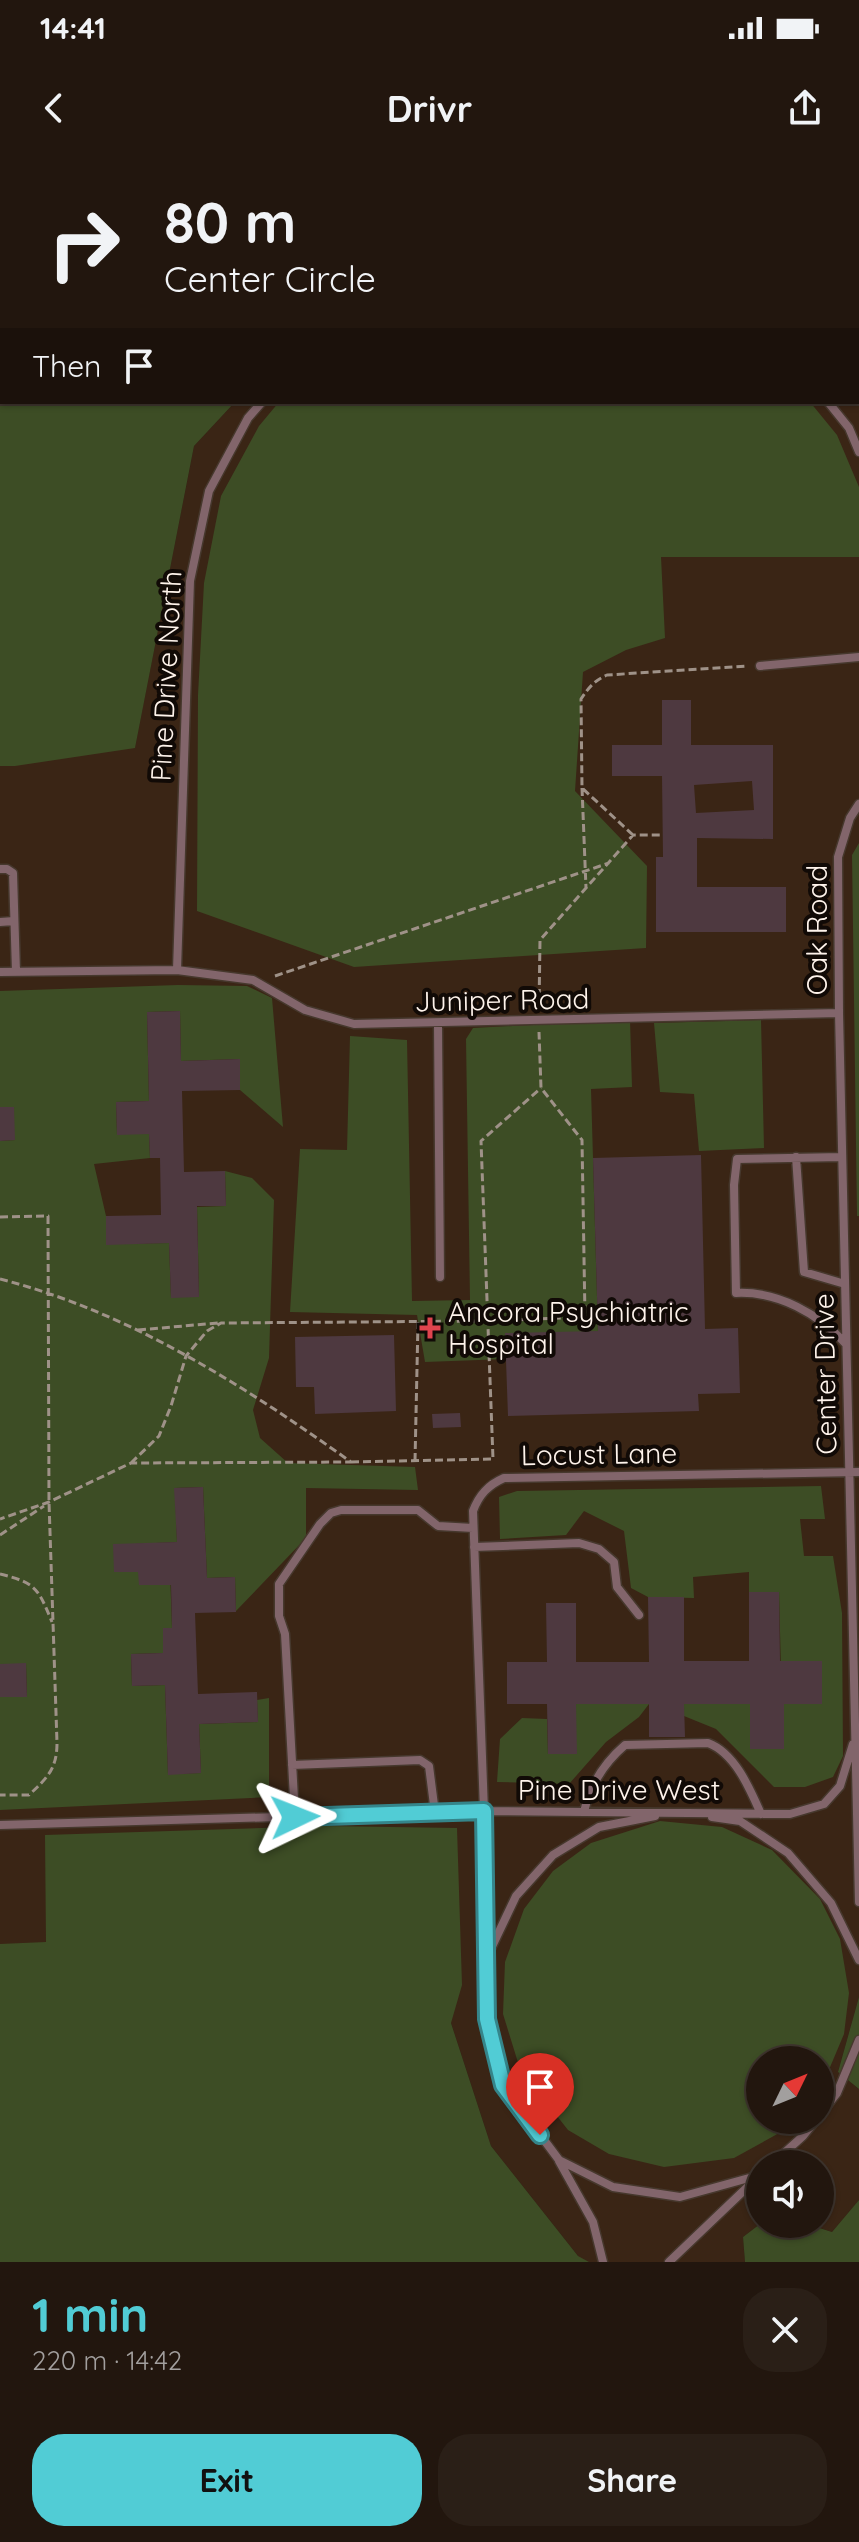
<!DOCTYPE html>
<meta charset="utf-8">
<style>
:root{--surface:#22160e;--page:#2a1f17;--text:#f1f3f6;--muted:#a29f9e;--line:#3f352e;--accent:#51ccd5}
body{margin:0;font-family:Quicksand,sans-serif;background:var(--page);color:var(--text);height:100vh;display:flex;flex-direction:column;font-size:30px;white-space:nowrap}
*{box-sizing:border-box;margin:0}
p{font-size:26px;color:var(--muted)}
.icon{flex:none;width:44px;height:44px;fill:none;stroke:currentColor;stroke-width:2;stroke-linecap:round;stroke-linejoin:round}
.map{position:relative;height:2102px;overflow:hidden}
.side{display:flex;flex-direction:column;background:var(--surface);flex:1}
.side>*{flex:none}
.hud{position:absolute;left:0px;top:0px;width:860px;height:244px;box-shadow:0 2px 6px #0004,0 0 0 2px var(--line);background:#22160e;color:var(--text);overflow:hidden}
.needle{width:52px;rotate:47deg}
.controls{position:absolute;left:746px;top:1886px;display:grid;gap:16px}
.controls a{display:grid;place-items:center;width:88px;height:88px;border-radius:50%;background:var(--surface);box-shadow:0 2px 6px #0004,0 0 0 2px var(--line);font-size:40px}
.pin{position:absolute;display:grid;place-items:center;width:68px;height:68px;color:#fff;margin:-82px -34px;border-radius:50% 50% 50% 0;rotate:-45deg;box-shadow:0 0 8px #0007}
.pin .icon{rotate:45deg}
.me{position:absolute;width:88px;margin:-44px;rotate:88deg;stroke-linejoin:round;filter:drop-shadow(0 0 6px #0008)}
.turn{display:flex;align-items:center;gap:28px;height:168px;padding:0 32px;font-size:36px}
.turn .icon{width:104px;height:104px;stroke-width:2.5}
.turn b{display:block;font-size:56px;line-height:68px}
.then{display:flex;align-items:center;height:76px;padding:0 32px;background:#0003;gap:16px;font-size:30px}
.round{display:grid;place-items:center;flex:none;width:84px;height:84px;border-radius:32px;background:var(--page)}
.summary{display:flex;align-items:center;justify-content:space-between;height:136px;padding:0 32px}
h1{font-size:48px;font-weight:800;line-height:60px;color:var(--accent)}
.primary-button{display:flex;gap:16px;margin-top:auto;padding:16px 32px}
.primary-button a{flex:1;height:92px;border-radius:32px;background:var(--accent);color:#111;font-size:32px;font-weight:800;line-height:92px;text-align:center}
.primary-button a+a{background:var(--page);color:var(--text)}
.status{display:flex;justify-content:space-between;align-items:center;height:56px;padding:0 40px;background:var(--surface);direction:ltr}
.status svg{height:22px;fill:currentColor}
header{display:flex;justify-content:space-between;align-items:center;height:104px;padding:0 32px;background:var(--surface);font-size:36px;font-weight:800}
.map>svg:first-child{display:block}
.built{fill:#3a2515;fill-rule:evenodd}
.green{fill:#3d4d25}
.building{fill:#4e3940;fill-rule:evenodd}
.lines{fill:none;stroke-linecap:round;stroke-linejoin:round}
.lane-casing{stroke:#46382d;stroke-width:11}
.path{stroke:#9f9288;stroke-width:3;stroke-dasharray:8 4;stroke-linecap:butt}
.lane{stroke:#82656b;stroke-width:8}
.route-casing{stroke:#35858a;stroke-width:20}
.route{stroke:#51ccd5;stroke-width:14}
.health-dot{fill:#e0444e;stroke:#110a06;stroke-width:3}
.labels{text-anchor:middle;stroke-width:8;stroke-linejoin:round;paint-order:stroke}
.street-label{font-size:28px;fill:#fef3eb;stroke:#110a06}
.poi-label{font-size:28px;fill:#fef3eb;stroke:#110a06;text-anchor:start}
</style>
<div class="status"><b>14:41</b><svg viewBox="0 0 49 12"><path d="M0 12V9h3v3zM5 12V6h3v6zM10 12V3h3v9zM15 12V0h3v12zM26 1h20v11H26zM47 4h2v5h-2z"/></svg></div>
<header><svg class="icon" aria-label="back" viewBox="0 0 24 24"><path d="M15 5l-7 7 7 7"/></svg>Drivr<svg class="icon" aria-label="share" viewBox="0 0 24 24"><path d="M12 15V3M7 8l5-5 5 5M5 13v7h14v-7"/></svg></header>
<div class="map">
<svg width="859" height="2102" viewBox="0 0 859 2102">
<rect width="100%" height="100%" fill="#2d1e13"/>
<!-- built -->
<path class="built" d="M0,16H2V242L135,587L194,286L235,242H858L859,237V1837L838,1912L859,1929V2040L832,2072L807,2064H820V2004H760V2064L743,2077L745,2102H574L578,2096L491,1986L451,1863L0,1834ZM760,1900H820V1960H760Z"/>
<!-- green -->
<path class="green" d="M0,0H859V237L858,2H2V242H235L194,286L135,588L15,606H0Z
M279,242H810L837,275L859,327V397H661L665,478L626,490L583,512L575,631L647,706L646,788L354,807L197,751L198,535L204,423L221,336L259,266Z
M859,683V1056H857L852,695Z
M178,825L247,826L272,838L283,967L240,930V899L181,901L180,851L147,852L149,941L116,942L117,974H149L150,998L94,1004L106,1056V1084L169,1083L171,1137H199L197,1047L226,1046L225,1011L252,1018L274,1040L269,1198L253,1250L260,1278L288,1303L415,1307L418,1330L306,1328V1378L236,1451L235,1417L207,1418L203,1327L175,1328L177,1382L114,1385L115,1412L170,1411L172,1468L163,1469V1493L131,1494L132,1526L165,1525L168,1614L201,1613L199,1564L258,1562L257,1540L269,1538V1637L0,1650V1537L27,1536L26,1504H0V981L15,980L0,947V831Z
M630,860L632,927L591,929L598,1171L506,1199L425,1202L417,1155L290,1152L300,989L347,990L350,876L407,880L412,1141L470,1140L466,879L473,868Z
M761,860L764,988L699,991L694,934L660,932L654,863Z
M821,1326L825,1359H800L804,1396H833L842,1453L843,1596L833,1617L805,1627H774L716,1569L684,1556V1544H750V1589H783L779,1432H749V1412L693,1417L694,1438L648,1437L631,1428L624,1371L584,1351L566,1375L500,1379L499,1337L517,1331Z
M576,1544H649L639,1557L606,1582L569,1624L497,1622L500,1579L522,1558L547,1559L548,1594H576Z
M660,1661L722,1667L772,1690L820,1739L840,1779L849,1833L844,1874L820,1931V1900H760V1960H793L781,1972L734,1998L664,2007L609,1994L568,1970L520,1909L503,1854L505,1802L524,1749L553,1711L591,1683Z
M325,1666L457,1668L462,1825L451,1863L491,1986L578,2096L589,2102H0V1784L46,1782L45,1675Z
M859,1837V1929L838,1912Z
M859,2040V2102H745L743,2077L760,2064H807L832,2072Z"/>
<!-- building -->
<path class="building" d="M662,540H691V585H773V679L697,678V727H786V772H656V697H663L662,616H612V585H662ZM752,621L754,650L696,653L694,625Z
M180,851L181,901L240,899V930L182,931L184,1012L225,1011L226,1046H197L199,1137L171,1138L169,1083L106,1085V1056L161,1055L160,998H150L149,974L117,975L116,942L149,941L147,852Z
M0,947H14L15,980L0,981Z
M701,995L705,1169L738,1168L740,1233L698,1234L699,1251L508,1256L505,1173L598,1171L593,998Z
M394,1175L396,1251L315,1254L314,1227H296L295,1177Z
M460,1253L461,1267L433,1268L432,1254Z
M203,1327L207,1418L235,1417L236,1452L195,1453L198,1534L257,1532L258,1562L199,1564L201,1613L168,1615L165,1525L132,1526L131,1494L163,1493V1468H172L171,1425H139L138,1412H114L113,1384L177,1382L174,1328Z
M749,1432H779L780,1501H822V1544H784V1589H750V1544H684L685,1577H649V1544H576L577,1594H548L547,1544H507V1502H547L546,1443H576V1502H649L648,1437H684V1501H749Z
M26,1503L27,1537H0V1504Z"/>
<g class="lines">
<defs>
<path id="lane" d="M828,242L849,268L859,292
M760,506L859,497
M859,644L850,658L838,697L839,853L859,1742
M0,709H7L13,713L16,812
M0,762L14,761
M177,810L190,421L209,331L248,258L262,242
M0,812L177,810L253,820L305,850L354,864L839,853
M438,864L440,1117
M796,997L804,1112L845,1124
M842,997L737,999L734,1025L736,1133C778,1131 819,1154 846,1184
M474,1387L579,1383L599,1389L614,1402L617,1427L639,1455
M292,1605L420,1600L429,1606L435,1653
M584,1652C590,1625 604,1603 625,1585L708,1583C735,1593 750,1629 761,1654
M295,1657L285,1474L279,1456V1424L320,1364L331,1353L341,1350H418L438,1366L473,1368
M712,1657L740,1661L788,1693L831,1743L859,1800
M0,1665L484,1651L790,1654L824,1644L840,1626L853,1584
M487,1797L516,1736L553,1695L599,1667L655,1656
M820,1955L837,1933L859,1880
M559,2001L593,2062L603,2102
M772,2004L803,1976L816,1960
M760,2015L680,2037L613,2027L559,2000L503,1925L487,1859L484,1651L473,1351C479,1335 488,1325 504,1318L859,1312
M669,2102L758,2017"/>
</defs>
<!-- lane casing -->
<use href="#lane" class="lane-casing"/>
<!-- path -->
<path class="path" d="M582,628L586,728
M633,675L582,628L581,539C589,527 594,521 607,515L748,506
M275,816L609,703
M539,849L540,780L633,675H661
M0,1057L48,1056L49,1342L57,1583C57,1609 47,1618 29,1635H0
M0,1119C129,1152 243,1225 351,1302L131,1303L49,1342L0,1359
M138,1170L218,1163
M415,1301L418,1162
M351,1302L493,1299L481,981L541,928
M131,1303L159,1276L171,1246L186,1196L207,1171L221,1163L488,1161L585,1157L582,980L541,928L539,872
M0,1375L44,1346
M0,1414C36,1423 38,1428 52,1462"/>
<!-- lane -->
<use href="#lane" class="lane"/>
</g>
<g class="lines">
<defs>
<path id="route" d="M295,1657L484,1651L487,1859L503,1925L540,1975"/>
</defs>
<!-- route casing -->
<use href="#route" class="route-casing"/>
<!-- route -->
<use href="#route" class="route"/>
</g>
<!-- markers -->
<path class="health-dot" d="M426 1156h8v8h8v8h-8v8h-8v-8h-8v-8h8z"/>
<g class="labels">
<!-- street labels -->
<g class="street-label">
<text transform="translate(166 516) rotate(-87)" y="10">Pine Drive North</text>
<text transform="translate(817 770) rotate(-90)" y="10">Oak Road</text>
<text transform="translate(502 840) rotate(-1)" y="10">Juniper Road</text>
<text transform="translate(825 1214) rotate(-91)" y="10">Center Drive</text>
<text transform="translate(599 1294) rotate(-1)" y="10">Locust Lane</text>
<text x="619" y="1640">Pine Drive West</text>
</g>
<!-- poi labels -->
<g class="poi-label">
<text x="448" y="1162">Ancora Psychiatric<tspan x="448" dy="32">Hospital</tspan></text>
</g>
</g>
</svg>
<div class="controls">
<a><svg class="needle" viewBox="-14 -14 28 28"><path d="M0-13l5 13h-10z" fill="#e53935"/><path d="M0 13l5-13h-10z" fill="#a29f9e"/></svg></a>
<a><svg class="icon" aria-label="sound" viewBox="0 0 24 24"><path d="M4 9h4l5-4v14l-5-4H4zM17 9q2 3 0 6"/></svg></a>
</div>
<div class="pin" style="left:540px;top:1975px;background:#d93025"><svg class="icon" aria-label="arrive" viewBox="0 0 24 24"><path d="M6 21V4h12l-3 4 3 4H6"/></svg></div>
<svg class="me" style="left:295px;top:1657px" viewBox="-20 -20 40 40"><path d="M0-17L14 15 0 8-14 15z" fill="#51ccd5" stroke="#fff" stroke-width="4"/></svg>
<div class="hud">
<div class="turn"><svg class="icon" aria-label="right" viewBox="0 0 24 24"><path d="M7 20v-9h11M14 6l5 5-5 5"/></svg><div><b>80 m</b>Center Circle</div></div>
<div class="then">Then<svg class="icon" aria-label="arrive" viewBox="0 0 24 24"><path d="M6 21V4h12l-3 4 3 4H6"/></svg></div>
</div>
</div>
<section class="side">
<div class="summary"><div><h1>1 min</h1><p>220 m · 14:42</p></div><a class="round"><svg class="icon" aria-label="close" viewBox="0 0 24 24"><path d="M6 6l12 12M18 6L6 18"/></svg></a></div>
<div class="primary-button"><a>Exit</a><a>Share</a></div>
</section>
